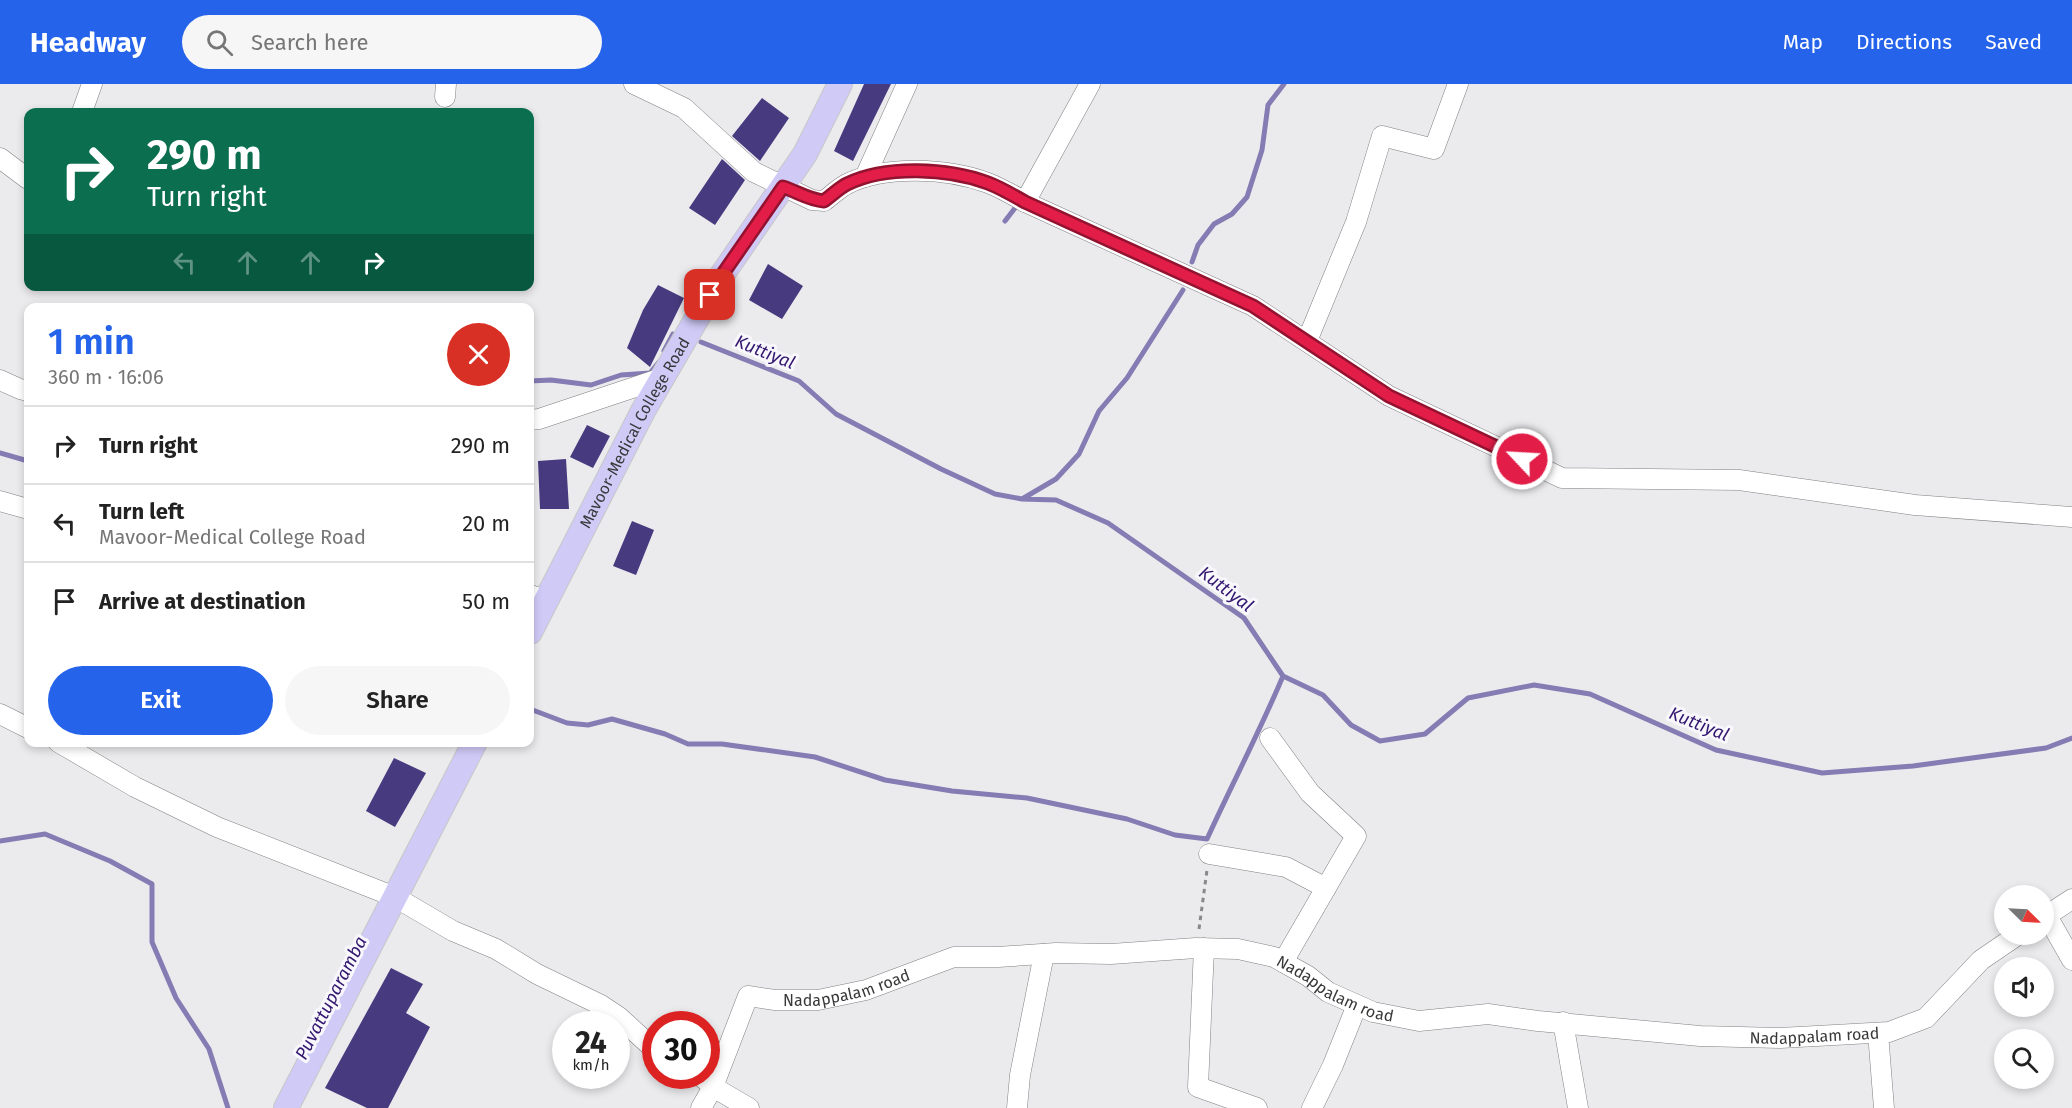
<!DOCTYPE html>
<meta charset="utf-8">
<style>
:root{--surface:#fff;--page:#f6f6f6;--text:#222;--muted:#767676;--line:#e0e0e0;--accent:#2563eb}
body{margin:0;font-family:"Fira Sans",sans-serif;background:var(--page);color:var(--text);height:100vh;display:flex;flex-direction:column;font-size:22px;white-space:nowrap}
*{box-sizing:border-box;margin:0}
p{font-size:20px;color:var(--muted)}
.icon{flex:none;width:33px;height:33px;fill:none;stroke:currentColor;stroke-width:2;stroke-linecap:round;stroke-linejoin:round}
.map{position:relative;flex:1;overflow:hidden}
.details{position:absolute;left:24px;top:219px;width:510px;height:444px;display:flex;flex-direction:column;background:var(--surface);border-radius:12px;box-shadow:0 3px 9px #0003}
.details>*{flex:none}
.guide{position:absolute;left:24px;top:24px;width:510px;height:183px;border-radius:12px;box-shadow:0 3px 9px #0003;background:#0b6e4f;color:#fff;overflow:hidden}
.needle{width:39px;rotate:114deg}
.controls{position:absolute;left:1994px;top:801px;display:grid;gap:12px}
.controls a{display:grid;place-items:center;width:60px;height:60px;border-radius:50%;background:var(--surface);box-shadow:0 3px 9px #0003;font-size:30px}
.speed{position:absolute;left:552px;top:927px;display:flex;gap:12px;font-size:30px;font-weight:700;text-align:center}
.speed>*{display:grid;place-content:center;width:78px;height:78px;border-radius:50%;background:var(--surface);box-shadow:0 3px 9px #0003;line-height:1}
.speed small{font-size:15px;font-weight:400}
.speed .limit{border:9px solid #d22;background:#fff;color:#111}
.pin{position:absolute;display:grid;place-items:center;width:51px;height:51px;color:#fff;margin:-26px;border-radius:12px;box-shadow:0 3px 9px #0006}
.me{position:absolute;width:66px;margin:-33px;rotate:295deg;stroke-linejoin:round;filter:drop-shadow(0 0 4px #0008)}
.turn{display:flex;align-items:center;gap:21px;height:126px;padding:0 24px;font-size:27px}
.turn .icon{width:78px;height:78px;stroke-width:2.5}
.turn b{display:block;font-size:42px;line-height:51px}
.lanes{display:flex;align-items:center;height:57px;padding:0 24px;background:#0003;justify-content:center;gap:30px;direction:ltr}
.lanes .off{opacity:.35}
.round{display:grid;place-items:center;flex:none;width:63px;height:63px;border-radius:32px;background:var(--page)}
.summary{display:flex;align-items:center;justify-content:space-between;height:102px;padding:0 24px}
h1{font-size:36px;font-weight:600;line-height:45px;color:var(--accent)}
.action{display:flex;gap:12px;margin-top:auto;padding:12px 24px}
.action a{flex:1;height:69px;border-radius:36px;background:var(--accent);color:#fff;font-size:24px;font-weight:600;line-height:69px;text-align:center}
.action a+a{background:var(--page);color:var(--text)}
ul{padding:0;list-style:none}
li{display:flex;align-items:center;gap:18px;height:78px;padding:0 24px;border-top:2px solid var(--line)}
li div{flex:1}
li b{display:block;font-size:22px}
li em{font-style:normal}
header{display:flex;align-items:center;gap:36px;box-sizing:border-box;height:84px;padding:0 30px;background:var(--accent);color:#fff}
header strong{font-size:28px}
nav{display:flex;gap:33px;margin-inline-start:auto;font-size:21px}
.search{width:420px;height:54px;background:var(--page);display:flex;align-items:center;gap:15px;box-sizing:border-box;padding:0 21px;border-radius:33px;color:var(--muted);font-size:22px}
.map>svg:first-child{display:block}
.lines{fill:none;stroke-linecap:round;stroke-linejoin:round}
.stream{stroke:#847cb3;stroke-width:5}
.building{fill:#473a7f}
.minor-casing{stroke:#818083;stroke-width:21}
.major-casing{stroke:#c7c7c8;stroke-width:26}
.path{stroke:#89898c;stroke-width:3;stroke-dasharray:4.5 4.5;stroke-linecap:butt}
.minor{stroke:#fff;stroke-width:20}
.major{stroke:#d0caf7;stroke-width:24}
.route-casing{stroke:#92132f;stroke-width:15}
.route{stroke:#e11d48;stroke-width:10}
.labels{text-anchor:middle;stroke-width:6;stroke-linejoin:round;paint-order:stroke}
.street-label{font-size:16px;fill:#38383a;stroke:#f8f8fc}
.water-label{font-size:18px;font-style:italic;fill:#331670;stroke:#f8f8fc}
</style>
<header>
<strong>Headway</strong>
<div class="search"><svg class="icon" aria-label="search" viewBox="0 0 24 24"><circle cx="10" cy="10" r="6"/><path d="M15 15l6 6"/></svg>Search here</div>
<nav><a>Map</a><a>Directions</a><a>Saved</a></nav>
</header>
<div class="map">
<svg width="2072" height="1024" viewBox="0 0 2072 1024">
<rect width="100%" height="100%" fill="#ebebee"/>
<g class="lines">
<!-- stream -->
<path class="stream" d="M1005,137L1015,124
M1192,178L1198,161L1214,140L1232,130L1247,113L1262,66L1268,21L1284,0
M701,258L799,297L836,330L941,385L995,410L1022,415L1056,416L1108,439L1244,534L1283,592L1323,611L1351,641L1380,657L1425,650L1468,614L1534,601L1590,610L1716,666L1822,689L1913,682L2046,664L2072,654
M664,267L673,250
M530,297L551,296L591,301L621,291L650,289L659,278
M0,369L28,377
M1022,415L1056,395L1079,370L1099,327L1127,294L1183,206
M530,625L567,639L588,641L612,635L665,650L688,660H722L815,673L885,696L952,707L1027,714L1127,735L1175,751L1207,755C1232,700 1260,647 1283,592
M0,757L45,750L110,777L152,800V858L176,914L209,965L228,1024"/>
</g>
<!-- building -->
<path class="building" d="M864,0H891L853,77L834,67Z
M762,14L789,34L760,77L732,52Z
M722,75L745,96L715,141L689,124Z
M768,180L803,202L782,235L749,216Z
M658,201L684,214L650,283L627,264L643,226Z
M587,341L610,352L593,384L570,373Z
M566,375L569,425H540L538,377Z
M632,437L654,446L636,491L613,482Z
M394,674L426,689L395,743L366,727Z
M391,884L423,900L406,929L430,943L388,1024H367L325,1004Z"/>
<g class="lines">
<defs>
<g id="minor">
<path d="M634,0L684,24L754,88L812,116L824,117C831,112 839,104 847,100C885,81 948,84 988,99C1001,104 1013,111 1025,118"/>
<path d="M1090,0L1025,118L1253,222L1389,312L1562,394L1739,396L1915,421L2072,433"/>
<path d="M445,13L446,0"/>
<path d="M82,28L92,0"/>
<path d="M0,74L28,95"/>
<path d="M865,93L907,0"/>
<path d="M1307,257L1356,138L1382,52L1434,65L1458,0"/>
<path d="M0,296L20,305L28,307"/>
<path d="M530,336L539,335L662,294"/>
<path d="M0,417L28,425"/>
<path d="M530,511L545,516"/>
<path d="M0,630L28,644"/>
<path d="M1270,654L1310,709L1356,752L1283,878"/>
<path d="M58,658L135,703L217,743L395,813L453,847L496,865L537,890L601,921L619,933L656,967"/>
<path d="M1209,770L1286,783L1326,804"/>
<path d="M2047,832L2072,876"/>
<path d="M2043,834L2072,815"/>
<path d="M1204,864L1198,1003L1257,1024"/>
<path d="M1563,938L1578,1024"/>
<path d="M1878,949L1884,1024"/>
<path d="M701,992L713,1003L749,1024"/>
<path id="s1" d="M701,1024L713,1003L748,912L775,916H818L866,906L954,873H998L1056,869L1111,870L1196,864L1238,865L1274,873L1308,892L1328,908L1373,928L1419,937L1488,930L1538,937L1700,952L1780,954L1889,948L1926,934L1981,876L2019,850"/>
<path d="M1017,1024L1020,991L1044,870"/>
<path d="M1312,1024L1333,981L1357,921"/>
</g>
<g id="major">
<path id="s2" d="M530,548L643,327L722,191L805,70L840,0"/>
<path d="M286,1024L475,658"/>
</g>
</defs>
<!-- minor casing -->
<use href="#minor" class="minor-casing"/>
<!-- major casing -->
<use href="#major" class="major-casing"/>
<!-- path -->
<path class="path" d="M1199,845L1207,786"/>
<!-- minor -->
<use href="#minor" class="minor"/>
<!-- major -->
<use href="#major" class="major"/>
</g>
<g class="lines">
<defs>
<path id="route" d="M710,211L722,191L783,103C798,108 809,116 824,117C831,112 839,104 847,100C886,81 948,84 988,99C1001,104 1013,111 1025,118L1253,222L1389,312L1522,375"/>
</defs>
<!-- route casing -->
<use href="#route" class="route-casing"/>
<!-- route -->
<use href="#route" class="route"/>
</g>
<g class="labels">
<!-- street labels -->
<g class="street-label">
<text dy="6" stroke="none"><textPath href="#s2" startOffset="225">Mavoor-Medical College Road</textPath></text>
<text dy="6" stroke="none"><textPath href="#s1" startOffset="222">Nadappalam road</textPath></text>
<text dy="6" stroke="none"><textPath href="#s1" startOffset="726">Nadappalam road</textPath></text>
<text dy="6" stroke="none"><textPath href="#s1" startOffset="1214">Nadappalam road</textPath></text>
</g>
<!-- water labels -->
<g class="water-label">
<text transform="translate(765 268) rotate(22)" y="6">Kuttiyal</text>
<text transform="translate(1226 505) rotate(37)" y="6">Kuttiyal</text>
<text transform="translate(1699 640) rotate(22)" y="6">Kuttiyal</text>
<text transform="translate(331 914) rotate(-63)" y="6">Puvattuparamba</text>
</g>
</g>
</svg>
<div class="controls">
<a><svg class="needle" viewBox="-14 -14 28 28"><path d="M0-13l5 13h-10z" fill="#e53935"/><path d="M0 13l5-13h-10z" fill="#767676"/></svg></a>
<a><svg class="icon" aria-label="sound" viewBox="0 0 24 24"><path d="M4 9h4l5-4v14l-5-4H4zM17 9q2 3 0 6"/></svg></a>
<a><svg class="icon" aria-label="search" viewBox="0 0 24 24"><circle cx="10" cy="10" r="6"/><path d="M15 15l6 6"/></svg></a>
</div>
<div class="speed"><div>24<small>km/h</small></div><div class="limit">30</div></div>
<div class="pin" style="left:710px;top:211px;background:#d93025"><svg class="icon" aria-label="arrive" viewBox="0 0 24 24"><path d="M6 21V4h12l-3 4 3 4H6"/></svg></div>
<svg class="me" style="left:1522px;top:375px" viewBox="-20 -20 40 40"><circle r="17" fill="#e11d48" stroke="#fff" stroke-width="3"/><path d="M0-11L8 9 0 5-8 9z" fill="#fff"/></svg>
<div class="guide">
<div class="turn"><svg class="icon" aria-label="right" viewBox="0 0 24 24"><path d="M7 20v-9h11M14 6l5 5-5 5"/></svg><div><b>290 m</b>Turn right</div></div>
<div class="lanes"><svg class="icon off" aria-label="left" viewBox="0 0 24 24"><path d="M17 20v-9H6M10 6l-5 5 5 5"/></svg><svg class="icon off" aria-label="ahead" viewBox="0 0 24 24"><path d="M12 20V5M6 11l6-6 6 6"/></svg><svg class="icon off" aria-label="ahead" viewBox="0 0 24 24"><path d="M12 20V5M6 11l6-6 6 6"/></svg><svg class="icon" aria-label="right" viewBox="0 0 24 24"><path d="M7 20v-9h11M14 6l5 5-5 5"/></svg></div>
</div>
<section class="details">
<div class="summary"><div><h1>1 min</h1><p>360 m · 16:06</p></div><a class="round" style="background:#d93025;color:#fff"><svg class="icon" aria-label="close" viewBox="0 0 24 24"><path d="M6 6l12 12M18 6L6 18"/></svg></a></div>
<ul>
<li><svg class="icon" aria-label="right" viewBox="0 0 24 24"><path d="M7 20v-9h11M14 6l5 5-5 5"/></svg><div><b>Turn right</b></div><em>290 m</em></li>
<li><svg class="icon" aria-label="left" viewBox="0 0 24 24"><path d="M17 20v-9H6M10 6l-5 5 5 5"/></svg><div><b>Turn left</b><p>Mavoor-Medical College Road</p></div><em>20 m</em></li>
<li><svg class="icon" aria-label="arrive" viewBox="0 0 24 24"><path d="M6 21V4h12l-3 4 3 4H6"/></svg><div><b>Arrive at destination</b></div><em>50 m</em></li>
</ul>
<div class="action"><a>Exit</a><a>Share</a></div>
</section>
</div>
